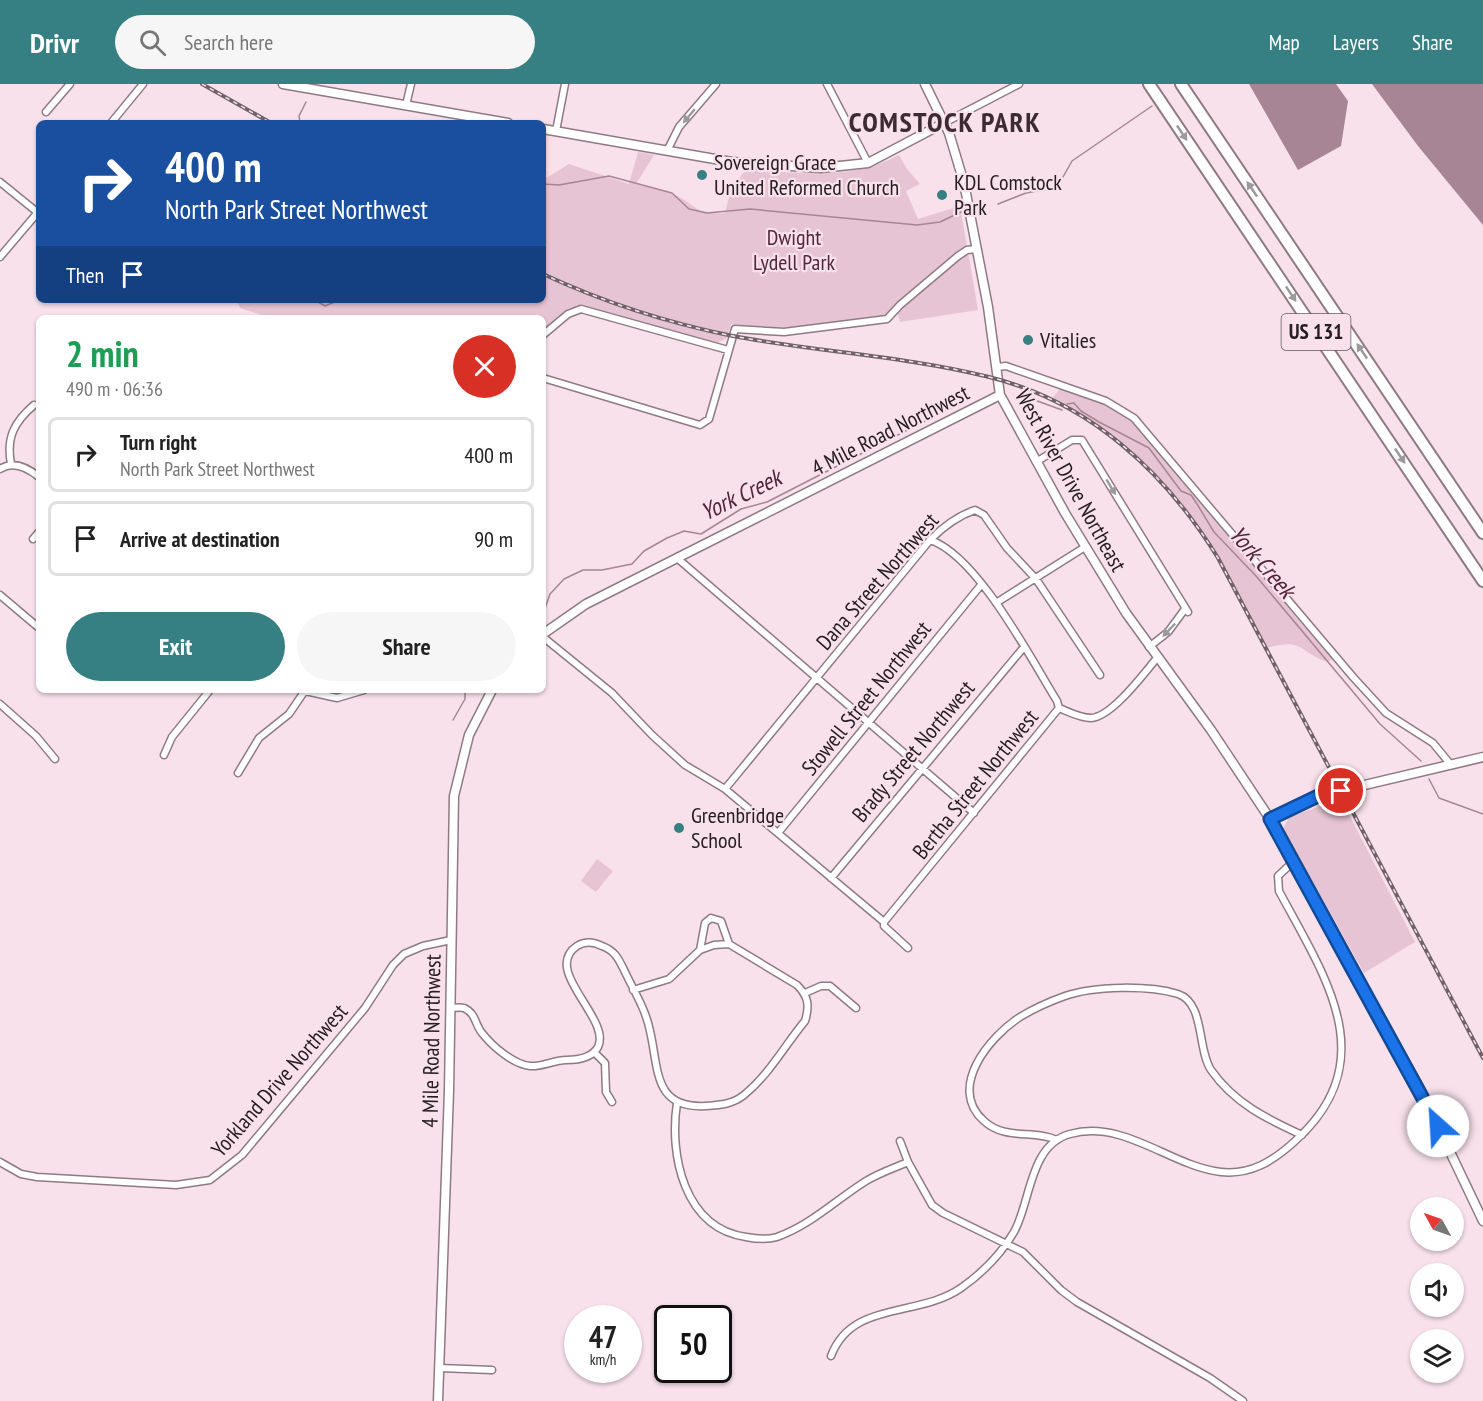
<!DOCTYPE html>
<meta charset="utf-8">
<style>
:root{--surface:#fff;--page:#f6f6f6;--text:#222;--muted:#767676;--line:#e0e0e0;--accent:#367f82}
body{margin:0;font-family:"PT Sans Narrow",sans-serif;background:var(--page);color:var(--text);height:100vh;display:flex;flex-direction:column;font-size:22px;white-space:nowrap}
*{box-sizing:border-box;margin:0}
p{font-size:20px;color:var(--muted)}
.icon{flex:none;width:33px;height:33px;fill:none;stroke:currentColor;stroke-width:2;stroke-linecap:round;stroke-linejoin:round}
.map{position:relative;flex:1;overflow:hidden}
.details{position:absolute;left:36px;top:231px;width:510px;height:378px;display:flex;flex-direction:column;background:var(--surface);border-radius:9px;box-shadow:0 2px 4px #0004}
.details>*{flex:none}
.guide{position:absolute;left:36px;top:36px;width:510px;height:183px;border-radius:9px;box-shadow:0 2px 4px #0004;background:#1a4fa0;color:#fff;overflow:hidden}
.needle{width:39px;rotate:310deg}
.controls{position:absolute;left:1410px;top:1113px;display:grid;gap:12px}
.controls a{display:grid;place-items:center;width:54px;height:54px;border-radius:50%;background:var(--surface);box-shadow:0 2px 4px #0004;font-size:30px}
.speed{position:absolute;left:564px;top:1221px;display:flex;gap:12px;font-size:30px;font-weight:700;text-align:center}
.speed>*{display:grid;place-content:center;width:78px;height:78px;border-radius:50%;background:var(--surface);box-shadow:0 2px 4px #0004;line-height:1}
.speed small{font-size:15px;font-weight:400}
.speed .limit{border:3px solid #111;border-radius:9px;background:#fff;color:#111}
.pin{position:absolute;display:grid;place-items:center;width:51px;height:51px;color:#fff;margin:-26px;border:3px solid #fff;border-radius:50%;box-shadow:0 2px 6px #0007}
.me{position:absolute;width:66px;margin:-33px;rotate:334deg;stroke-linejoin:round;filter:drop-shadow(0 0 4px #0008)}
.turn{display:flex;align-items:center;gap:21px;height:126px;padding:0 30px;font-size:27px}
.turn .icon{width:78px;height:78px;stroke-width:2.5}
.turn b{display:block;font-size:42px;line-height:51px}
.then{display:flex;align-items:center;height:57px;padding:0 30px;background:#0003;gap:12px;font-size:22px}
.round{display:grid;place-items:center;flex:none;width:63px;height:63px;border-radius:32px;background:var(--page)}
.headline{display:flex;align-items:center;justify-content:space-between;height:102px;padding:0 30px}
h1{font-size:36px;font-weight:700;line-height:45px;color:#1e9e55}
.cta{display:flex;gap:12px;margin-top:auto;padding:12px 30px}
.cta a{flex:1;height:69px;border-radius:36px;background:var(--accent);color:#fff;font-size:24px;font-weight:700;line-height:69px;text-align:center}
.cta a+a{background:var(--page);color:var(--text)}
ul{padding:0;list-style:none}
li{display:flex;align-items:center;gap:18px;height:75px;margin:0 12px 9px;padding:0 18px;border:3px solid var(--line);border-radius:9px}
li div{flex:1}
li b{display:block;font-size:22px}
li em{font-style:normal}
header{display:flex;align-items:center;gap:36px;box-sizing:border-box;height:84px;padding:0 30px;background:var(--accent);color:#fff}
header strong{font-size:28px}
nav{display:flex;gap:33px;margin-inline-start:auto;font-size:21px}
.search{width:420px;height:54px;background:var(--page);display:flex;align-items:center;gap:15px;box-sizing:border-box;padding:0 21px;border-radius:33px;color:var(--muted);font-size:22px}
.map>svg:first-child{display:block}
.green{fill:#e7c4d3}
.water{fill:#a78594}
.lines{fill:none;stroke-linecap:round;stroke-linejoin:round}
.stream{stroke:#a78594;stroke-width:1.5}
.minor-casing{stroke:#8f7a83;stroke-width:9}
.secondary-casing{stroke:#8f7a83;stroke-width:11}
.motorway-casing{stroke:#8f7a83;stroke-width:14}
.minor{stroke:#fff;stroke-width:6}
.secondary{stroke:#fff;stroke-width:8}
.motorway{stroke:#fff;stroke-width:10}
.rail-casing{stroke:#6f6267;stroke-width:4}
.rail{stroke:#f8e1eb;stroke-width:1.5;stroke-dasharray:4.5;stroke-linecap:butt}
.oneway{fill:#9d999b}
.route-casing{stroke:#114b97;stroke-width:15}
.route{stroke:#1a73e8;stroke-width:10}
.poi-dot{fill:#367f82;stroke:#f8e1eb;stroke-width:2}
.labels{text-anchor:middle;stroke-width:4.5;stroke-linejoin:round;paint-order:stroke}
.shield{fill:#f8e1eb;stroke:#64585d;stroke-width:1.5}
.shield-label{font-size:21px;font-weight:bold;fill:#251d20}
.poi-label{font-size:22px;fill:#251d20;stroke:#f8e1eb;text-anchor:start}
.park-label{font-size:22px;fill:#54263e;stroke:#f8e1eb}
.street-label{font-size:22px;fill:#251d20;stroke:#f8e1eb}
.water-label{font-size:24px;font-style:italic;fill:#53253d;stroke:#f8e1eb}
.district-label{font-size:28px;font-weight:bold;letter-spacing:1.5px;fill:#3c2b32;stroke:#f8e1eb}
</style>
<header>
<strong>Drivr</strong>
<div class="search"><svg class="icon" aria-label="search" viewBox="0 0 24 24"><circle cx="10" cy="10" r="6"/><path d="M15 15l6 6"/></svg>Search here</div>
<nav><a>Map</a><a>Layers</a><a>Share</a></nav>
</header>
<div class="map">
<svg width="1483" height="1317" viewBox="0 0 1483 1317">
<rect width="100%" height="100%" fill="#f8e1eb"/>
<!-- green -->
<path class="green" d="M638,68L654,71L636,100C648,103 661,106 673,110C697,120 693,131 725,129L731,106L746,85C798,89 851,97 899,71L907,85L920,100L906,107L918,135L960,122L978,226L900,238L898,230L781,245L731,240L727,254L717,259L583,222L569,224L543,248V234H271L240,224L237,216H543V96L569,80L629,100Z
M1062,302L1098,314L1134,334L1337,573L1327,578C1296,566 1304,554 1266,564C1208,455 1168,372 1051,316Z
M1341,715L1415,858L1364,889L1283,745L1289,733Z
M597,775L613,787L596,808L581,797Z"/>
<!-- water -->
<path class="water" d="M1249,0H1336L1348,17L1341,62L1298,86Z
M1372,0H1483V141L1418,62Z"/>
<g class="lines">
<!-- stream -->
<path class="stream" d="M300,39L299,32L306,18
M543,100L559,101L609,92L672,109L689,125L707,129L750,125L917,141L940,138L965,126
M998,120L1026,109L1054,104L1059,100L1072,77L1152,22
M973,125L979,124
M315,216L325,222L339,216
M1016,314H1029L1062,326
M1067,320L1074,319L1081,327L1099,338L1149,364L1181,407L1191,411L1197,420L1214,448L1256,492L1380,640L1421,677
M543,530L550,510L564,495L583,486H602L632,480L644,467L667,454L684,447L701,450L741,425L767,418L966,316
M453,636L465,615V606
M1429,695L1439,714L1483,730"/>
<defs>
<path id="minor" d="M827,0L868,79
M406,21L411,0
M46,28L70,0
M111,39L143,0
M944,39L1019,0
M556,47L565,0
M667,67L679,43L716,0
M0,98L37,128
M0,173L39,127
M543,251L568,230L581,225L728,266
M997,283L1006,282L1106,317L1134,334L1353,593L1386,629L1433,659L1451,681
M543,294L700,341L709,335L735,245L784,248L887,235L900,221L958,172L967,166L976,165
M1036,378L1072,356H1082L1188,528
M11,380C6,354 14,338 34,321
M0,385C14,376 28,384 39,393
M33,455L39,448
M930,456C977,471 1031,575 1057,617L1059,624
M677,474L974,729
M0,511L39,544
M996,519L1085,463
M543,553L612,609L652,651L685,681L725,705L884,838V842L908,864
M1149,563L1168,548L1185,525
M301,606L337,614L364,606
M0,620L36,652L55,675
M1059,624C1069,628 1080,634 1091,634C1112,633 1144,589 1157,574
M164,671L172,653L210,606
M238,689L259,654L289,630L304,608
M725,705L930,456C943,443 957,432 975,426L984,431L1007,464L1036,495L1100,591
M778,749L981,501
M831,794L1024,563
M884,838L1059,624
M700,866L705,839L711,834L721,837L729,860
M805,909L821,902H830L856,924
M450,924C454,924 460,923 464,924C476,929 475,941 482,949C492,962 513,980 530,982C542,983 554,976 566,976C577,976 592,974 598,963C612,935 541,886 577,862C585,857 594,858 602,862C616,867 619,876 625,888C634,907 646,926 650,947C659,985 653,1025 706,1022C721,1021 733,1020 744,1011C769,991 785,961 805,937C810,921 808,912 797,901L729,860L714,861L700,866L669,895L633,906
M595,969L605,979L606,1008L612,1018
M677,1019C669,1071 684,1144 746,1153C756,1155 767,1156 777,1153C811,1141 837,1115 866,1097C879,1089 894,1084 908,1078
M1057,1056C1033,1045 1006,1057 984,1037C947,1004 989,953 1020,933C1033,925 1051,917 1065,912C1094,902 1148,901 1178,910C1205,919 1197,965 1211,986C1234,1019 1267,1035 1302,1051
M900,1057L908,1078L932,1121L943,1129L1023,1168L1061,1206L1077,1218L1210,1294L1243,1317
M0,1078L21,1090L37,1093L176,1101L210,1096L242,1071L365,924L393,881L404,870L423,862L451,856
M831,1272C852,1216 918,1234 961,1204C981,1190 1001,1170 1014,1148C1031,1118 1029,1061 1070,1050C1124,1035 1170,1082 1221,1088C1251,1091 1273,1077 1294,1058C1385,977 1325,893 1279,807L1278,792L1294,777
M439,1284L492,1286"/>
<path id="secondary" d="M283,0L508,39
M925,0L949,49L964,99L988,223L1000,311L1004,318L1065,429L1126,529L1211,646L1270,735L1420,1005L1483,1137
M543,45L732,78L821,84L868,79L944,39
M543,550L586,520L1000,311
M1270,735L1318,712L1483,673
M438,1317L449,1007L454,712L469,651L492,606"/>
<path id="motorway" d="M1149,0L1483,497
M1181,0L1483,449"/>
</defs>
<!-- minor casing -->
<use href="#minor" class="minor-casing"/>
<!-- secondary casing -->
<use href="#secondary" class="secondary-casing"/>
<!-- motorway casing -->
<use href="#motorway" class="motorway-casing"/>
<!-- minor -->
<use href="#minor" class="minor"/>
<!-- secondary -->
<use href="#secondary" class="secondary"/>
<!-- motorway -->
<use href="#motorway" class="motorway"/>
<defs>
<path id="rail" d="M202,0L271,39
M543,190C603,218 668,239 733,252C818,268 905,272 989,293C1090,318 1165,388 1218,474L1483,974"/>
</defs>
<!-- rail casing -->
<use href="#rail" class="rail-casing"/>
<!-- rail -->
<use href="#rail" class="rail"/>
</g>
<!-- one-way arrows -->
<defs><path id="oneway-solid" d="M-6-.8H1V-3.2L6.5 0L1 3.2V.8H-6Z" transform="scale(1.5)"/></defs>
<g class="oneway">
<use href="#oneway-solid" transform="translate(689 32) rotate(130)"/>
<use href="#oneway-solid" transform="translate(1182 49) rotate(56)"/>
<use href="#oneway-solid" transform="translate(1252 105) rotate(-124)"/>
<use href="#oneway-solid" transform="translate(1291 210) rotate(56)"/>
<use href="#oneway-solid" transform="translate(1362 267) rotate(-124)"/>
<use href="#oneway-solid" transform="translate(1400 372) rotate(56)"/>
<use href="#oneway-solid" transform="translate(1111 403) rotate(59)"/>
<use href="#oneway-solid" transform="translate(1169 546) rotate(134)"/>
</g>
<g class="lines">
<defs>
<path id="route" d="M1341,707L1318,712L1270,735L1438,1042"/>
</defs>
<!-- route casing -->
<use href="#route" class="route-casing"/>
<!-- route -->
<use href="#route" class="route"/>
</g>
<!-- markers -->
<g class="poi-dot">
<circle cx="702" cy="91" r="6"/>
<circle cx="942" cy="111" r="6"/>
<circle cx="1028" cy="256" r="6"/>
<circle cx="679" cy="744" r="6"/>
</g>
<g class="labels">
<!-- shield labels -->
<rect class="shield" x="1281.5" y="230" width="69" height="36" rx="4.5"/>
<g class="shield-label">
<text x="1316" y="255">US 131</text>
</g>
<!-- poi labels -->
<g class="poi-label">
<text x="714" y="86">Sovereign Grace<tspan x="714" dy="25">United Reformed Church</tspan></text>
<text x="954" y="106">KDL Comstock<tspan x="954" dy="25">Park</tspan></text>
<text x="1040" y="264">Vitalies</text>
<text x="691" y="739">Greenbridge<tspan x="691" dy="25">School</tspan></text>
</g>
<!-- park labels -->
<g class="park-label">
<text x="794" y="161">Dwight<tspan x="794" dy="25">Lydell Park</tspan></text>
</g>
<!-- street labels -->
<g class="street-label">
<text transform="translate(890 346) rotate(-27)" y="8">4 Mile Road Northwest</text>
<text transform="translate(1071 396) rotate(61)" y="8">West River Drive Northeast</text>
<text transform="translate(877 497) rotate(-49)" y="8">Dana Street Northwest</text>
<text transform="translate(866 614) rotate(-51)" y="8">Stowell Street Northwest</text>
<text transform="translate(913 667) rotate(-50)" y="8">Brady Street Northwest</text>
<text transform="translate(975 700) rotate(-51)" y="8">Bertha Street Northwest</text>
<text transform="translate(431 957) rotate(-89)" y="8">4 Mile Road Northwest</text>
<text transform="translate(279 996) rotate(-49)" y="8">Yorkland Drive Northwest</text>
</g>
<!-- water labels -->
<g class="water-label">
<text transform="translate(741 411) rotate(-26)" y="8">York Creek</text>
<text transform="translate(1262 478) rotate(49)" y="8">York Creek</text>
</g>
<!-- district labels -->
<g class="district-label">
<text x="945" y="48">COMSTOCK PARK</text>
</g>
</g>
</svg>
<div class="controls">
<a><svg class="needle" viewBox="-14 -14 28 28"><path d="M0-13l5 13h-10z" fill="#e53935"/><path d="M0 13l5-13h-10z" fill="#767676"/></svg></a>
<a><svg class="icon" aria-label="sound" viewBox="0 0 24 24"><path d="M4 9h4l5-4v14l-5-4H4zM17 9q2 3 0 6"/></svg></a>
<a><svg class="icon" aria-label="layers" viewBox="0 0 24 24"><path d="M12 4l9 5-9 5-9-5zM3 14l9 5 9-5"/></svg></a>
</div>
<div class="speed"><div>47<small>km/h</small></div><div class="limit">50</div></div>
<div class="pin" style="left:1341px;top:707px;background:#d93025"><svg class="icon" aria-label="arrive" viewBox="0 0 24 24"><path d="M6 21V4h12l-3 4 3 4H6"/></svg></div>
<svg class="me" style="left:1438px;top:1042px" viewBox="-20 -20 40 40"><circle r="19" fill="#fff"/><path d="M0-13L10 11 0 6-10 11z" fill="#1a73e8"/></svg>
<div class="guide">
<div class="turn"><svg class="icon" aria-label="right" viewBox="0 0 24 24"><path d="M7 20v-9h11M14 6l5 5-5 5"/></svg><div><b>400 m</b>North Park Street Northwest</div></div>
<div class="then">Then<svg class="icon" aria-label="arrive" viewBox="0 0 24 24"><path d="M6 21V4h12l-3 4 3 4H6"/></svg></div>
</div>
<section class="details">
<div class="headline"><div><h1>2 min</h1><p>490 m · 06:36</p></div><a class="round" style="background:#d93025;color:#fff"><svg class="icon" aria-label="close" viewBox="0 0 24 24"><path d="M6 6l12 12M18 6L6 18"/></svg></a></div>
<ul>
<li><svg class="icon" aria-label="right" viewBox="0 0 24 24"><path d="M7 20v-9h11M14 6l5 5-5 5"/></svg><div><b>Turn right</b><p>North Park Street Northwest</p></div><em>400 m</em></li>
<li><svg class="icon" aria-label="arrive" viewBox="0 0 24 24"><path d="M6 21V4h12l-3 4 3 4H6"/></svg><div><b>Arrive at destination</b></div><em>90 m</em></li>
</ul>
<div class="cta"><a>Exit</a><a>Share</a></div>
</section>
</div>
